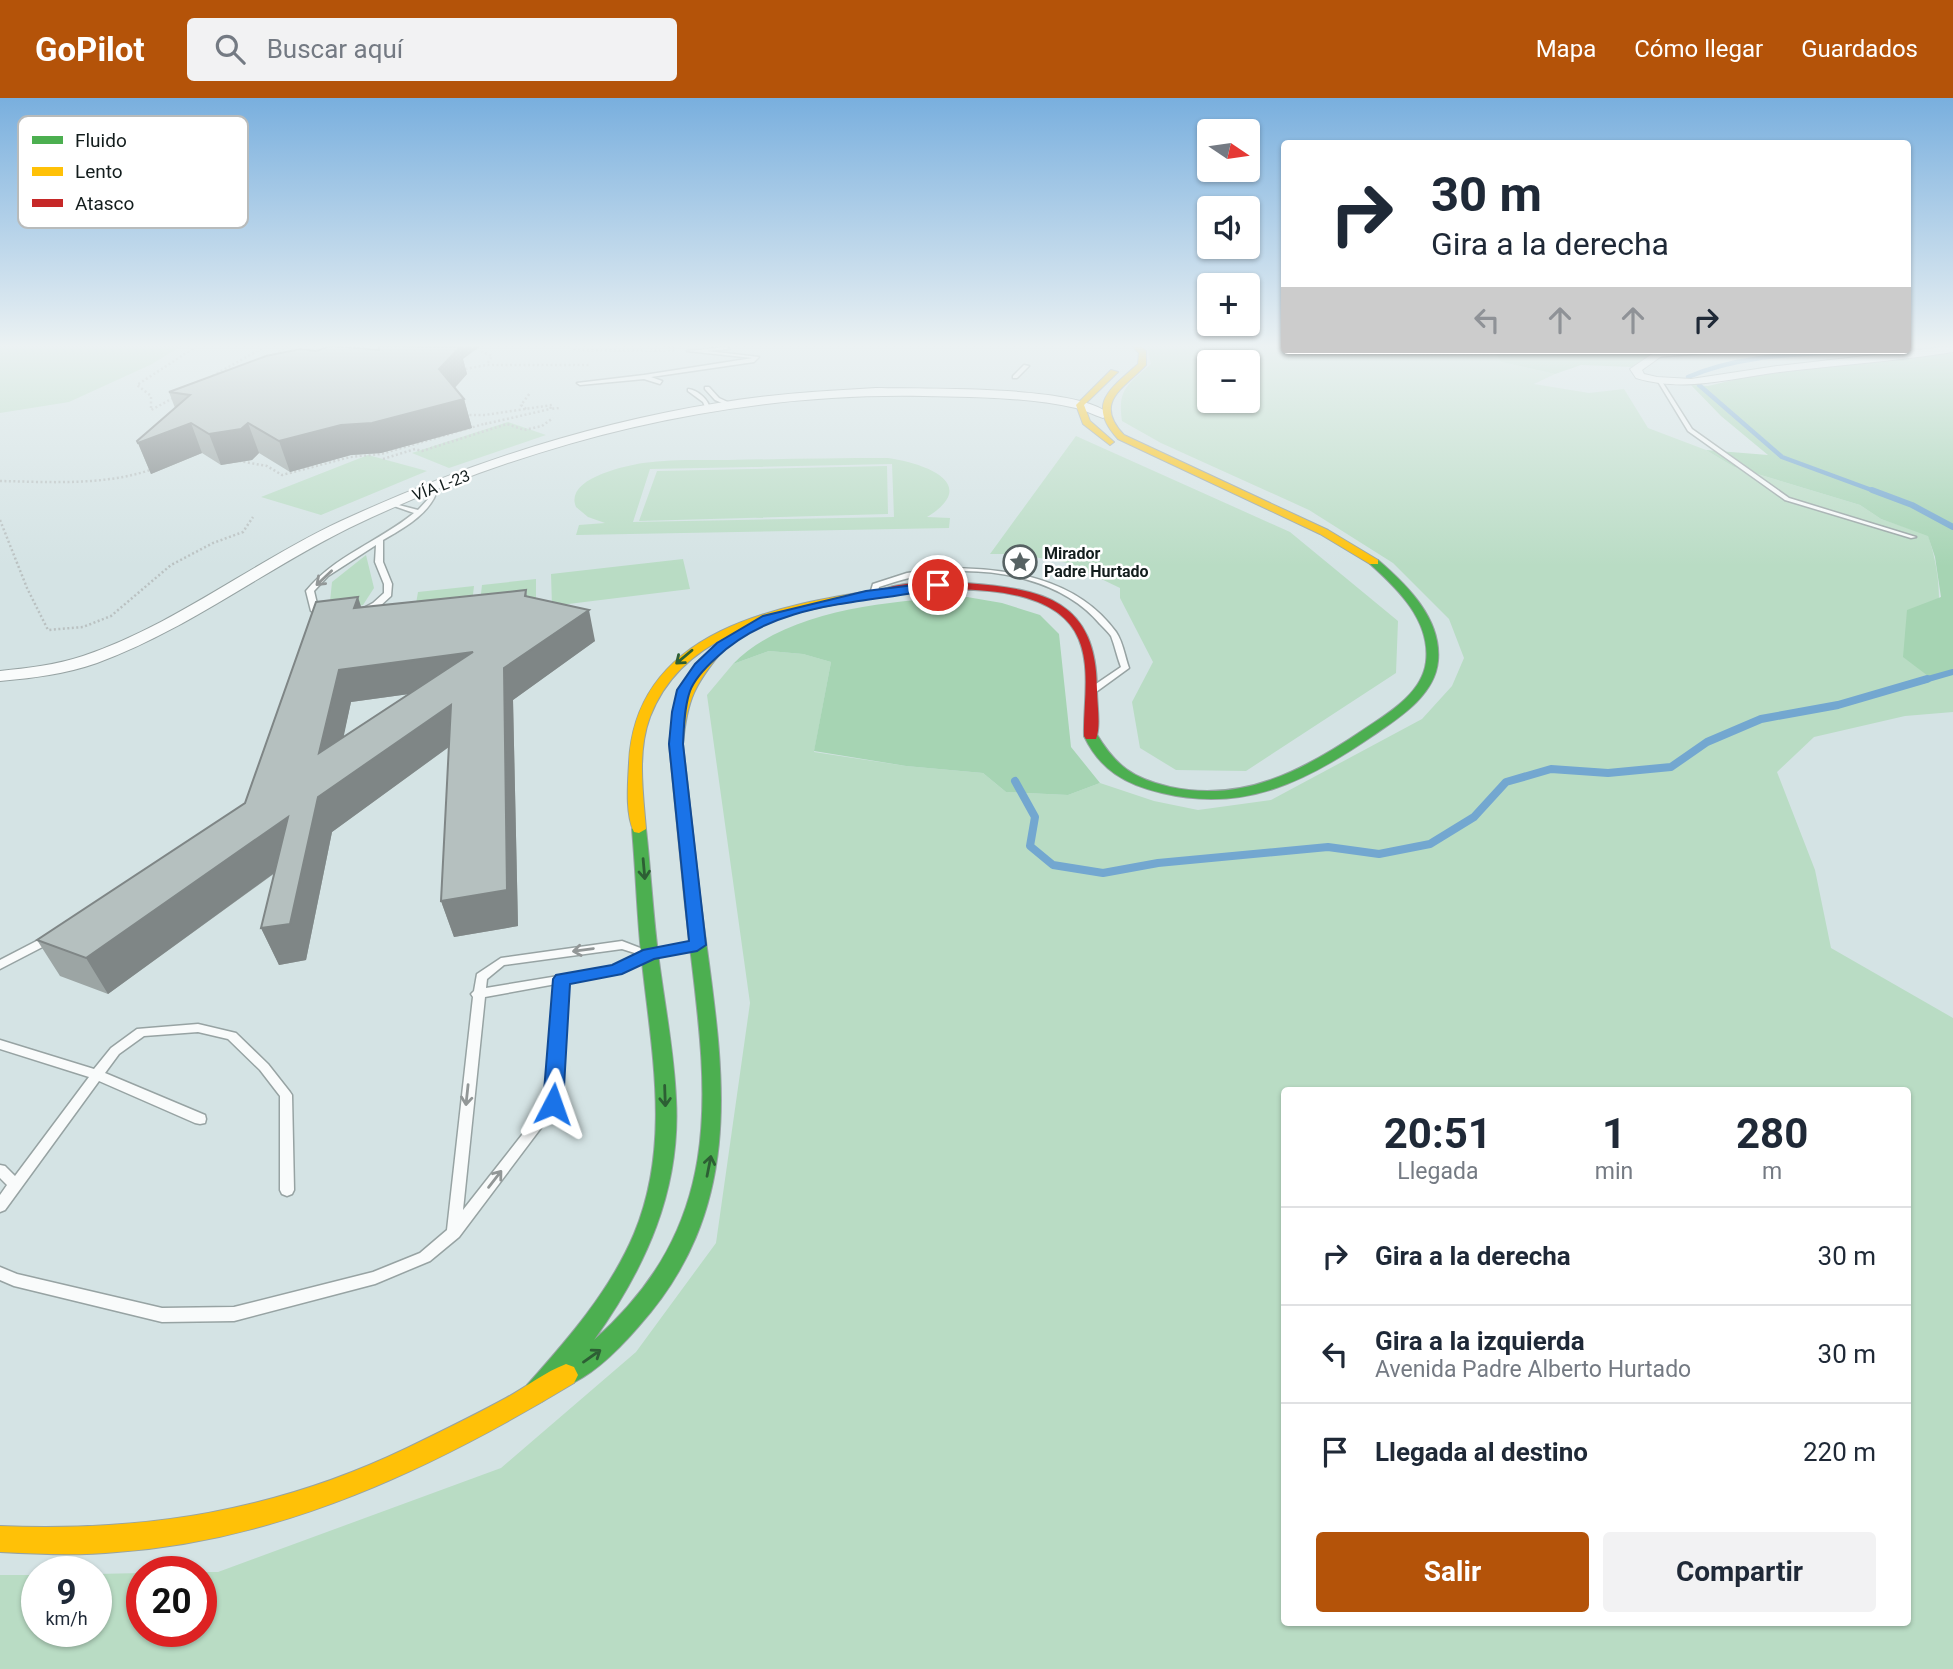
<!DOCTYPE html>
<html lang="es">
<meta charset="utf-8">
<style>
:root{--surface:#fff;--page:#f2f2f3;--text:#1f2937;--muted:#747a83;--line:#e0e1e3;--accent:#b45309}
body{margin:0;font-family:Roboto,sans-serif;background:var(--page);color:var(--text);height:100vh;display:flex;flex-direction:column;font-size:26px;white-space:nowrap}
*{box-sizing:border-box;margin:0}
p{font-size:23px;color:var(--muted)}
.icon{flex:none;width:38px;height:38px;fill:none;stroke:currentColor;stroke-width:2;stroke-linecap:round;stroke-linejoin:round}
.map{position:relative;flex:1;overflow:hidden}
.panel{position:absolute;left:1281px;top:989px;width:630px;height:539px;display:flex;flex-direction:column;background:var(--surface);border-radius:7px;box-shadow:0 2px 5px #0004}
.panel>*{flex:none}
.hud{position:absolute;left:1281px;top:42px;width:630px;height:214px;border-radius:7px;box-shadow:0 2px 5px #0004;background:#fff;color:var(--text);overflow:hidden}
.needle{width:46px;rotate:103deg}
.controls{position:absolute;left:1197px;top:21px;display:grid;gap:14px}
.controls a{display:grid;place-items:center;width:63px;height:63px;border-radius:7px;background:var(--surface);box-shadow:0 2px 5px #0004;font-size:35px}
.speed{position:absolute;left:21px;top:1458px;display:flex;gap:14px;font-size:35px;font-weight:700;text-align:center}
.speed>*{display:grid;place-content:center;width:91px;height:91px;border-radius:50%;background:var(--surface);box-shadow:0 2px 5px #0004;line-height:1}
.speed small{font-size:18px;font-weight:400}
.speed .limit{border:10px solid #d22;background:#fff;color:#111}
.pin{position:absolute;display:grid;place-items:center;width:60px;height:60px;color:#fff;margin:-30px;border:4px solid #fff;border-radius:50%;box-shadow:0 2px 7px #0007}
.me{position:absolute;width:77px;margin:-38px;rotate:4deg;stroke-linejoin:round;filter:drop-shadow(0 0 5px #0008)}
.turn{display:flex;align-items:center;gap:24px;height:147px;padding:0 35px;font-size:32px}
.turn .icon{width:91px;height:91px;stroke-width:2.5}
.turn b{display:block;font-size:49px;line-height:60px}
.lanes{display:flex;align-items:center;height:66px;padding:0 35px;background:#0003;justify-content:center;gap:35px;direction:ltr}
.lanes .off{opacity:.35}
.eta{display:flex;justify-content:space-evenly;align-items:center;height:119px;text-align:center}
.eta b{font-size:42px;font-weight:700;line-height:49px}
.primary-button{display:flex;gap:14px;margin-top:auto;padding:14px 35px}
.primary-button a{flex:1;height:80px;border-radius:7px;background:var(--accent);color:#fff;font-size:28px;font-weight:700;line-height:80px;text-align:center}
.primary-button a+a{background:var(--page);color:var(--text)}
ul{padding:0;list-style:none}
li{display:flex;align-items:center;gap:21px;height:98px;padding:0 35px;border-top:2px solid var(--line)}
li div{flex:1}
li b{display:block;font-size:26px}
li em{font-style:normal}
header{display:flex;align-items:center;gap:42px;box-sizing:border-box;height:98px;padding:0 35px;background:var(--accent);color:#fff}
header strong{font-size:33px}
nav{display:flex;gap:38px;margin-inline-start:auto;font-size:24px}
.search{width:490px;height:63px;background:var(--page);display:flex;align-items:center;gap:18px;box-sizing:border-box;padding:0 24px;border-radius:7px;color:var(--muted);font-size:26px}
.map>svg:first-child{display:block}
.green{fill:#b9dcc4;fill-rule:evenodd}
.forest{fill:#a6d4b3}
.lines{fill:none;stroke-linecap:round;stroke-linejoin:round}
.stream-far2{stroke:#73a7d0;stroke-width:4.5}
.stream-far1{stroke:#73a7d0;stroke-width:6}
.stream{stroke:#73a7d0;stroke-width:8}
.lane-casing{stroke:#97a3a3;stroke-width:3}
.street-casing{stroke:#97a3a3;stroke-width:2}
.fast-casing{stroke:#97a3a3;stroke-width:2}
.slow-casing{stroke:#97a3a3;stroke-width:2}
.jam-casing{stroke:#97a3a3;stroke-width:2}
.path{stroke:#bac1c1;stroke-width:2.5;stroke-dasharray:2 2.5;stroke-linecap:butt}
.lane{fill:#f9fbfb;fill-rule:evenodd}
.street{fill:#f9fbfb;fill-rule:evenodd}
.fast{fill:#4caf50;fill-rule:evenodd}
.slow{fill:#ffc107;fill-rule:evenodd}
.jam{fill:#c62828;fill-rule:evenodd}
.wall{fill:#9ca5a4;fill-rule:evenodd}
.shaded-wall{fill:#7f8686}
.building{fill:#b5c0bf;stroke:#7f8686;stroke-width:2;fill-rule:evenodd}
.oneway{stroke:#929797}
.oneway2{stroke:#2d5f34}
.route{fill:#1a73e8;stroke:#114b97;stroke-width:2}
.labels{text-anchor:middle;stroke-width:5;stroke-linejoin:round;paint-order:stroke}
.far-street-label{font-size:16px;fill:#131d1d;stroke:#fff}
.far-poi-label{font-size:16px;font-weight:bold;fill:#131d1d;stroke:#fff;text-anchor:start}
.key{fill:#fff;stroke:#b8bbbb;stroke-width:2}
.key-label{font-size:19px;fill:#131d1d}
</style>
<header>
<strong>GoPilot</strong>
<div class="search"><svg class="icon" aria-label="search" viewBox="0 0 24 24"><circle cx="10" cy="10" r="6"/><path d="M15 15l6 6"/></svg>Buscar aquí</div>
<nav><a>Mapa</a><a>Cómo llegar</a><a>Guardados</a></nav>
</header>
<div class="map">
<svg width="1953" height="1571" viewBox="0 0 1953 1571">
<rect width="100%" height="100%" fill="#d4e3e4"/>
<!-- green -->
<path class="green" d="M0,248H181L152,266L69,304L0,315Z
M1144,248H1284V252H1493L1501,264L1555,276L1534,286L1589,295L1624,291L1648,330L1706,352L1734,369L1860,407L1881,421L1928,437C1946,492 1938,525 1932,581L1953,577V614L1905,618L1814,639L1777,674L1815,772L1831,850L1953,920V1571H0V1477H37V1533H96V1476L142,1475V1533H201V1474H218L501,1370L636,1254L716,1145L750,905L707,597L733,566L769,553L803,556L831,564L814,654L906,668L983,675L1006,694L1068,697L1100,685L1154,703L1198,712L1271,702L1422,621L1452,588L1464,560L1449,521L1393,465L1309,412L1161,345L1122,323C1117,290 1129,286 1151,266L1148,253ZM1209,264H1248V303H1209ZM1284,992H1908V1524H1284Z
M508,324L546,337L449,370L412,355Z
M1076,338L1290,434L1398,523L1396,575L1246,673L1176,672L1140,650L1132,604L1153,564L1120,500V490L1068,465L1017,456H990Z
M368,357L427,373L321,417L261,399Z
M888,360C923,365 982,385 927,419L950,420L949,430L576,437L579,427L605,425L588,419L576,409C564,381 624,368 643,365C671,361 700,362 728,362C782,361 835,360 888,360ZM892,366L894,419L633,424L650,371Z
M887,368L888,416L639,423L657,373Z
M366,457L374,490L363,507L342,511L330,504L332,484Z
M683,461L690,491L552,508L551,476Z
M536,481V515L478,521L482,487Z
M474,488L470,522L412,529L418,494Z"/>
<!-- forest -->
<path class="forest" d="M1493,252H1657L1632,269L1581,267L1555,276L1501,264Z
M1953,255V577L1932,581L1903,559L1907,512L1941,499L1935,459L1928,438L1881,421L1860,407L1734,369L1706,352L1768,357L1721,318L1691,287L1708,288L1750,278Z
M967,499L1002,505L1040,517L1059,536L1071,649L1100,685L1068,697L1006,694L983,675L906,668L814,653L831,564L803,556L769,553L733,566C787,511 893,502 967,499Z"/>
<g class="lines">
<!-- stream-far2 -->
<path class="stream-far2" d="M1688,279C1746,254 1808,257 1870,252
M1699,287L1782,359L1877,394"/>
<!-- stream-far1 -->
<path class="stream-far1" d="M1872,392L1912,407L1953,429
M1921,583L1953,574"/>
<!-- stream -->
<path class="stream" d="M1015,683L1035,719L1030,748L1053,767L1103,775L1158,765L1328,749L1379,756L1430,746L1474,719L1506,684L1551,671L1608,675L1671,669L1707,644L1761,621L1838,607L1927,581"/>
<defs>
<path id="lane" d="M727,249L729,251L707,253L759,259L754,264L651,279L662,283L660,286L644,281L580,287L577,285L644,277L753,260L687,253Z
M1710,252H1734L1657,259L1654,257Z
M1024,267L1029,268L1017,280H1013V278Z
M1657,282H1661L1692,331L1789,400L1916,439L1911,440L1785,402L1688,333Z
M705,289H709L719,300L732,306L729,308L715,302L705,291Z
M688,291C698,292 709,302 710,311H706L703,304L688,293Z
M433,388L438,389C433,414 404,430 383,442V464L392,486L391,498L379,509L362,515L358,513L373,505L384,495V486L375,464L376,447L328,478L314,493L318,510L328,514V518H322L311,513L306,493C334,458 380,443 414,415L391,407V405L418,412L430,399Z
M944,470C1007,470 1076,479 1116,534C1123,544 1125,559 1129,570L1096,594H1090V590L1121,569C1117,559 1115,548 1111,538C1108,534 1104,530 1100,526C1064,483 997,469 942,474C920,476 900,482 879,489L877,498L870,496L873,486L907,475Z
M52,835L56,836L58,839L56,842L0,871V862Z
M622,843L648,853L695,844L701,848L695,852L652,859L616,876L568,884L559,1006L459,1139L430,1163L375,1186L234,1223L162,1224L14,1188L0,1182V1169L17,1176L162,1210L234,1209L373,1174L420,1155L447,1132L473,899L471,896L474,893L477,876L501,860ZM622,851L638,856L613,869L486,890L487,881L504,867ZM556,886L547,1005L463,1112L485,899Z
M198,926L236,935L268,966L290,994L292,997L294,1092L292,1096L287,1098L282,1096L280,1092V998L260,972L228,941L198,934L144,938L119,956L105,975L205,1017L206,1021L205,1025L200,1026L195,1025L99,983L5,1112L0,1114V1097L7,1087L0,1080V1067L5,1068L15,1078L89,979L0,951V942L94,971L111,950L137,931Z"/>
<path id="street" d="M1953,248V254C1896,263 1838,267 1780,274C1731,280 1686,295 1636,280L1630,271L1658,252H1670L1642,272L1644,276L1657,279L1691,281L1777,268Z
M876,290C922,291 1078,287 1109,316L1103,320C1094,317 1085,312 1076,310C1027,299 974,299 924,298C725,294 528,344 349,430C264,472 187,532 97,565C66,576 33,580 0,583V573C28,570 56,567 83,558C175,527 253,464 341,423C460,368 587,326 718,305C770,296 823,293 876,290Z"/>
<path id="fast" d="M1370,462H1378C1407,487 1442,521 1438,563C1435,597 1400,619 1374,637C1307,683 1245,715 1162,695C1126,687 1100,672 1084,638L1086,635H1096C1116,668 1132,680 1170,689C1243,705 1304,672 1363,632C1387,616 1422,596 1426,564C1431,523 1398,491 1370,466Z
M639,727L646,731C651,775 653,819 659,863C665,909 674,954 676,1001C681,1092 646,1169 594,1242C741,1112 702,969 684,797L692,792L700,797C719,954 756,1097 639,1228C620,1250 594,1277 566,1288L559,1285L543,1303L535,1306L527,1303L523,1295L527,1287C568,1241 610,1193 634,1136C671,1047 652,956 642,864C637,820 636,775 632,731Z"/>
<path id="slow" d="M1132,248H1140L1146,253V267C1123,291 1093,304 1124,337L1328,432L1378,462V466H1370L1320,436L1118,341C1086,306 1110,291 1138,266L1139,255Z
M1111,272L1118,274L1084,307L1090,323L1114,344L1110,347L1083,326L1076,307Z
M887,490L891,491V495C804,515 687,522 650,619C637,654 643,695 646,731L639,735L634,734C625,716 628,685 629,665C635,530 781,507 887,490Z
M717,548L723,552C695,586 687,601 683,646L700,797L692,802L684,797L669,646L671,632L676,606L686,583L703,560Z
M566,1266L574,1269L578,1277L574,1285C433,1370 283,1442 117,1454C78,1458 39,1456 0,1454V1428C144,1434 276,1413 407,1350C440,1334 473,1318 506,1300C526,1289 545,1274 566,1266Z"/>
<path id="jam" d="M966,485C1044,491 1097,502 1097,592C1097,607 1101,628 1096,641H1086L1084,638C1083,608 1091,571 1079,542C1055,480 939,490 887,496L881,493C897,482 946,485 966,485Z"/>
</defs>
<!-- lane casing -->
<use href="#lane" class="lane-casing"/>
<!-- street casing -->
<use href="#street" class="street-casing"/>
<!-- fast casing -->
<use href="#fast" class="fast-casing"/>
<!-- slow casing -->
<use href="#slow" class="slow-casing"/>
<!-- jam casing -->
<use href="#jam" class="jam-casing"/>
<!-- path -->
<path class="path" d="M565,248L578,252L675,253
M664,248L674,250
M481,253L492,258L487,266
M271,259L288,248
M461,272L486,267H589
M209,280L266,248
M177,298L151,312V298L137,287L197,248
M526,311L521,307L530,295
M465,317H485L552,307L550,311L560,310
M485,326L550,311
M542,328L553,320
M383,361L415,351L422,353L507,326L524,332L542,328
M239,363L267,368L282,377L350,359L381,356L487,325
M0,383C50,384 105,388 153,371
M0,422L27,490L48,532L83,529L111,518L171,467L213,445L243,434L253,419"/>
<!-- lane -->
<use href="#lane" class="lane"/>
<!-- street -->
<use href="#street" class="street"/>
<!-- fast -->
<use href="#fast" class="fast"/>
<!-- slow -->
<use href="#slow" class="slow"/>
<!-- jam -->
<use href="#jam" class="jam"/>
</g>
<!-- wall -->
<path class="wall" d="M316,253L463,261L467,276L455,290L464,301L472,330L381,355L351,357L290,374L259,355L252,362L221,367L202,355L151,376L137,343L175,310L169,294Z
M526,492L527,498L595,543L513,602L518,828L454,839L441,803L449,649L332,734L306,862L279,867L261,830L275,775L108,896L60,878L37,842L245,705L361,510ZM409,596L343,639L351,604Z"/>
<!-- shaded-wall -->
<path class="shaded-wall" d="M437,248H481L463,261L467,276L446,299L439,271Z
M464,301L472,330L381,355L351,357L290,374L279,343L341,327Z
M191,325L202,355L151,376L138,345Z
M248,325L259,355L252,362L221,367L209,336Z
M358,499L368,530L354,510Z
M589,512L595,543L513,602L518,828L454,839L441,803L504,570Z
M473,554L482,586L351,604L333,689L451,607L461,640L332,734L306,862L279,867L261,830L339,572Z
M288,719L303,754L108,896L86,860Z"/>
<!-- building -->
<path class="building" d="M331,248L379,252V248L460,249L439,271L464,301L372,325L341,327L279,343L248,325L241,331L209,336L191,325L138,345L137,343L190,297L169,294L266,258L300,251L316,253Z
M526,492L525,498L589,512L504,570L507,792L441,803L451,607L318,699L290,826L261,830L288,719L86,860L37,842L245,705L316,504L358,499L354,510ZM473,554L319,655L339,572Z"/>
<!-- one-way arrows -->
<defs><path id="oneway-shaft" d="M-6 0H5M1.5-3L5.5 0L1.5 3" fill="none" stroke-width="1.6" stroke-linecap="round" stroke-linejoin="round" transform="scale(1.75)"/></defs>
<g class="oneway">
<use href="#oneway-shaft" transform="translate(324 480) rotate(137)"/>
<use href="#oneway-shaft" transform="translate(583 852) rotate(172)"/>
<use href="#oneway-shaft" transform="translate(467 997) rotate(96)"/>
<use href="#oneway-shaft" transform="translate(495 1081) rotate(-52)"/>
</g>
<g class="oneway2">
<use href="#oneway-shaft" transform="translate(684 559) rotate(140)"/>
<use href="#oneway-shaft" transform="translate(644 771) rotate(85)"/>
<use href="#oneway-shaft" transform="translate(665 998) rotate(88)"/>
<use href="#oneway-shaft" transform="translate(709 1068) rotate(-79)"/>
<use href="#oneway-shaft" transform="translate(592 1258) rotate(-35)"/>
</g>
<!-- sky -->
<linearGradient id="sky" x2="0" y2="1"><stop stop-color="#79afde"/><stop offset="0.53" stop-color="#ecf2f3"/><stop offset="1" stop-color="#ecf2f3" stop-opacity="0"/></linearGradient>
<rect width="1953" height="468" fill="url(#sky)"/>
<!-- route -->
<path class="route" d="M938,484L942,485V490C866,506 776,502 716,560C706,569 695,580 690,593C684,610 684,629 683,646L706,847L697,853L654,861L622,876L570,886L563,1006L560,1011L553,1013L546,1011L543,1006L553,881L556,877L612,867L643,852L689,843L669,646L672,614L677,592L695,566L717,545L763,518L866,493Z"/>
<!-- icons -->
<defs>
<symbol id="sight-ring" viewBox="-11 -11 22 22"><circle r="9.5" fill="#fff" stroke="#576263" stroke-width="1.5"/><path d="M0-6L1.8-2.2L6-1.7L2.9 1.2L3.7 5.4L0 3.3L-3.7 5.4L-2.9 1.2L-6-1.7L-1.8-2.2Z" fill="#576263"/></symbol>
</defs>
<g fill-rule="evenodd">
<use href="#sight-ring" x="1001" y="445" width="38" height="38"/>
</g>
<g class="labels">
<!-- far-street labels -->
<g class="far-street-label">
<text transform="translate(441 387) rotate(-21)" y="6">VÍA L-23</text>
</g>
<!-- far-poi labels -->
<g class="far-poi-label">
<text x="1044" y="461">Mirador<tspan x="1044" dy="18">Padre Hurtado</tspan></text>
</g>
</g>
<!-- legend -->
<rect x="18" y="18" width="230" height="112" rx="10" class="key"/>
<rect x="32" y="38" width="31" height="8" fill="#4caf50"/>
<rect x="32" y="69" width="31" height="9" fill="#ffc107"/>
<rect x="32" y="101" width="31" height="8" fill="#c62828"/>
<g class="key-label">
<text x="75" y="49">Fluido</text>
<text x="75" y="80">Lento</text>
<text x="75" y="112">Atasco</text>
</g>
</svg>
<div class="controls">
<a><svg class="needle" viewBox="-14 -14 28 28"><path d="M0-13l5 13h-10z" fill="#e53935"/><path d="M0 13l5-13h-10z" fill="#747a83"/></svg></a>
<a><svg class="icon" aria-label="sound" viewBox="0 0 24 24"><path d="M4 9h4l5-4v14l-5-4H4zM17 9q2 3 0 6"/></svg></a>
<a>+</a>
<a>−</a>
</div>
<div class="speed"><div>9<small>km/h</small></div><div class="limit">20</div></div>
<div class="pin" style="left:938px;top:487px;background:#d93025"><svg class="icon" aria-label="arrive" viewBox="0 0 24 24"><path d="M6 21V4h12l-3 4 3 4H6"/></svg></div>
<svg class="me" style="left:553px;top:1006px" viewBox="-20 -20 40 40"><path d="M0-17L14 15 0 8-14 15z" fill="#1a73e8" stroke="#fff" stroke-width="4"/></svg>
<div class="hud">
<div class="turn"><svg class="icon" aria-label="right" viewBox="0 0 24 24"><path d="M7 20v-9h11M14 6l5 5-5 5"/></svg><div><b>30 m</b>Gira a la derecha</div></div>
<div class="lanes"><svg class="icon off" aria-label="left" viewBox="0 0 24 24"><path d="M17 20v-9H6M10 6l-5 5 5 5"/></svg><svg class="icon off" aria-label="ahead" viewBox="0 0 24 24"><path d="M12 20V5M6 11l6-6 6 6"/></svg><svg class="icon off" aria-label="ahead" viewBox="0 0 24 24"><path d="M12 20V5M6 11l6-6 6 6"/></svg><svg class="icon" aria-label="right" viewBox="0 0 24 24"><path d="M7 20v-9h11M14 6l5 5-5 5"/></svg></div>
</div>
<section class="panel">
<div class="eta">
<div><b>20:51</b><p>Llegada</p></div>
<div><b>1</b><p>min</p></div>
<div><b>280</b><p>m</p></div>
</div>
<ul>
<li><svg class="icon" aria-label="right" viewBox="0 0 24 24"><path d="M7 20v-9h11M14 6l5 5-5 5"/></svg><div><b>Gira a la derecha</b></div><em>30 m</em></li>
<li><svg class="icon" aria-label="left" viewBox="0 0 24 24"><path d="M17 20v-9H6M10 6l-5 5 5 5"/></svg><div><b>Gira a la izquierda</b><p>Avenida Padre Alberto Hurtado</p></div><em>30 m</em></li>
<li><svg class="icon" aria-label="arrive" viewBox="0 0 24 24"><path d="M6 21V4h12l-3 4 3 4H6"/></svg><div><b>Llegada al destino</b></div><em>220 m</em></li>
</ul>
<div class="primary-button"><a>Salir</a><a>Compartir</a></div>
</section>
</div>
